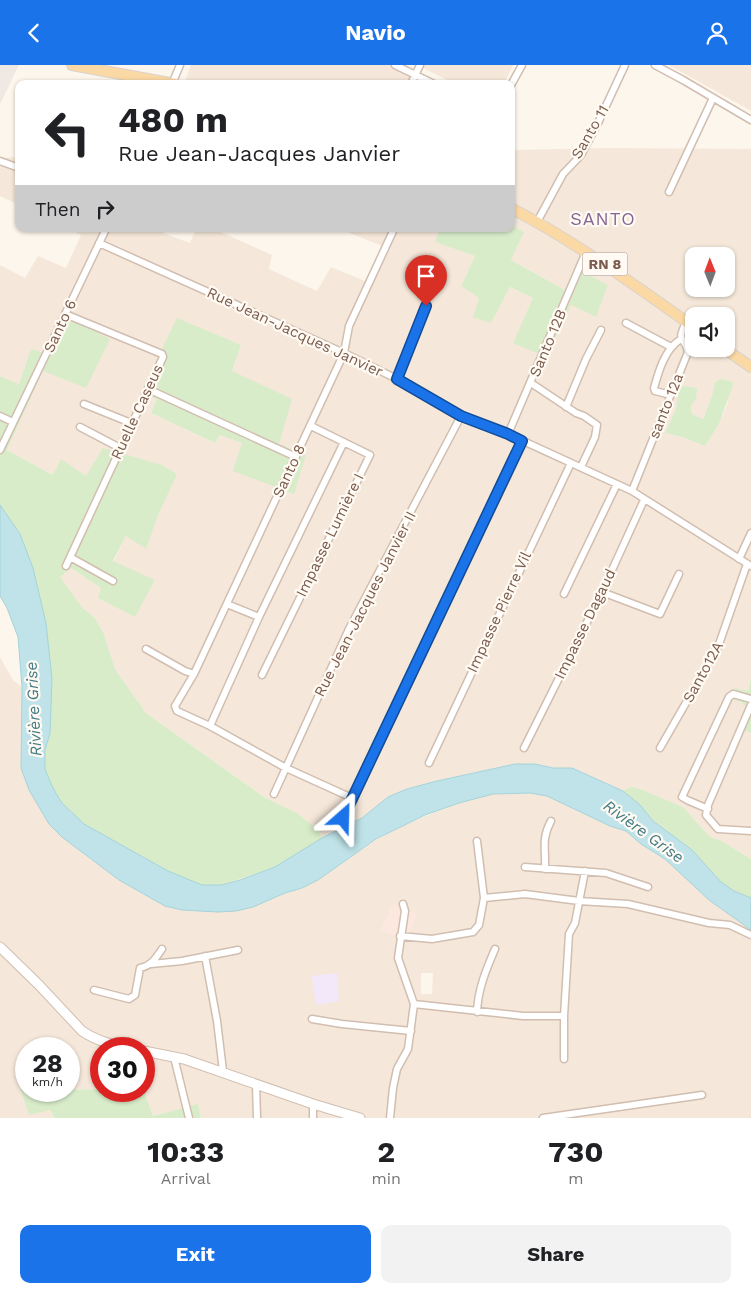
<!DOCTYPE html>
<meta charset="utf-8">
<style>
:root{--surface:#fff;--page:#f2f2f2;--text:#202124;--muted:#757577;--accent:#1a73e8}
body{margin:0;font-family:"Work Sans",sans-serif;background:var(--page);color:var(--text);height:100vh;display:flex;flex-direction:column;font-size:19px;white-space:nowrap}
*{box-sizing:border-box;margin:0}
p{font-size:16px;color:var(--muted)}
.icon{flex:none;width:28px;height:28px;fill:none;stroke:currentColor;stroke-width:2;stroke-linecap:round;stroke-linejoin:round}
.map{position:relative;height:1053px;overflow:hidden}
.drawer{display:flex;flex-direction:column;background:var(--surface);flex:1}
.drawer>*{flex:none}
.hud{position:absolute;left:15px;top:15px;width:500px;height:152px;border-radius:10px;box-shadow:0 1px 4px #0004;background:#fff;color:var(--text);overflow:hidden}
.needle{width:32px;rotate:359deg}
.tools{position:absolute;left:685px;top:182px;display:grid;gap:10px}
.tools a{display:grid;place-items:center;width:50px;height:50px;border-radius:10px;background:var(--surface);box-shadow:0 1px 4px #0004;font-size:25px}
.speed{position:absolute;left:15px;top:972px;display:flex;gap:10px;font-size:25px;font-weight:700;text-align:center}
.speed>*{display:grid;place-content:center;width:65px;height:65px;border-radius:50%;background:var(--surface);box-shadow:0 1px 4px #0004;line-height:1}
.speed small{font-size:12px;font-weight:400}
.speed .limit{border:8px solid #d22;background:#fff;color:#111}
.pin{position:absolute;display:grid;place-items:center;width:42px;height:42px;color:#fff;margin:-51px -21px;border-radius:50% 50% 50% 0;rotate:-45deg;box-shadow:0 0 5px #0007}
.pin .icon{rotate:45deg}
.me{position:absolute;width:55px;margin:-28px;rotate:25deg;stroke-linejoin:round;filter:drop-shadow(0 0 4px #0008)}
.turn{display:flex;align-items:center;gap:18px;height:105px;padding:0 20px;font-size:22px}
.turn .icon{width:65px;height:65px;stroke-width:2.5}
.turn b{display:block;font-size:35px;line-height:42px}
.then{display:flex;align-items:center;height:48px;padding:0 20px;background:#0003;gap:10px;font-size:19px}
.eta{display:flex;justify-content:space-evenly;align-items:center;height:85px;text-align:center}
.eta b{font-size:30px;font-weight:700;line-height:35px}
.action{display:flex;gap:10px;margin-top:auto;padding:10px 20px}
.action a{flex:1;height:58px;border-radius:10px;background:var(--accent);color:#fff;font-size:20px;font-weight:700;line-height:58px;text-align:center}
.action a+a{background:var(--page);color:var(--text)}
header{display:flex;justify-content:space-between;align-items:center;height:65px;padding:0 20px;background:var(--accent);color:#fff;font-size:22px;font-weight:700}
.map>svg:first-child{display:block}
.residential{fill:#f5e8da;fill-rule:evenodd}
.commercial{fill:#fde8e0}
.industrial{fill:#efe9e4}
.education{fill:#f3e8fa}
.green{fill:#d8ecc9}
.water{fill:#bfe3e8;stroke:#a5d3da}
.lines{fill:none;stroke-linecap:round;stroke-linejoin:round}
.minor-casing{stroke:#d1beb0;stroke-width:9}
.tertiary-casing{stroke:#d1beb0;stroke-width:11}
.primary-casing{stroke:#dad1cd;stroke-width:12}
.minor{stroke:#fff;stroke-width:6}
.tertiary{stroke:#fff;stroke-width:9}
.primary{stroke:#fbd9a5;stroke-width:10}
.route-casing{stroke:#114b97;stroke-width:12}
.route{stroke:#1a73e8;stroke-width:9}
.labels{text-anchor:middle;stroke-width:4.5;stroke-linejoin:round;paint-order:stroke}
.shield{fill:#fffaf3;stroke:#a28b7f;stroke-width:1}
.shield-label{font-size:14px;font-weight:bold;fill:#7a5c4d}
.street-label{font-size:15px;fill:#7a5c4d;stroke:#fffaf3}
.water-label{font-size:16px;font-style:italic;fill:#437c86;stroke:#fffaf3}
.quarter-label{font-size:18px;letter-spacing:1px;fill:#846695;stroke:#fffaf3}
</style>
<header><svg class="icon" aria-label="back" viewBox="0 0 24 24"><path d="M15 5l-7 7 7 7"/></svg>Navio<svg class="icon" aria-label="person" viewBox="0 0 24 24"><circle cx="12" cy="8" r="4"/><path d="M4 21q1-7 8-7t8 7"/></svg></header>
<div class="map">
<svg width="751" height="1053" viewBox="0 0 751 1053">
<rect width="100%" height="100%" fill="#fdf6ec"/>
<!-- residential -->
<path class="residential" d="M191,0H392L414,10L410,19H184Z
M417,0H513L504,19H455Z
M669,0H751V46Z
M608,83L751,84V612L748,626H741L731,635L741,637L745,641L737,663L751,668V794L720,775L710,772L683,742L643,725L628,723L623,726L572,703H553L535,699H515L437,716L407,724L388,732L362,753L322,773L318,765L297,748L264,732L146,648L115,604L104,569L95,553L82,542L59,512L71,503L101,523L126,471L146,483L159,448L86,411L53,410L7,385L43,306L52,290L31,285L19,319L0,311V200L25,213L38,191L66,203L81,170L69,164H165L163,168L190,178L196,164H214L272,190L269,204L317,226L331,202L365,216L382,181L340,164H440L436,177L475,191L461,221L479,233L491,257L510,222L533,233L565,225L511,195L524,167L511,160V85ZM694,191H726V224H694ZM694,251H726V284H694ZM241,280L232,306L279,379L243,378L220,370L215,378L151,348L157,334L142,327ZM715,317L728,337L719,359L705,381L682,372L665,368L676,344L679,322L696,334L691,339L692,349L703,354L712,330Z
M19,92V140L0,131V93Z
M0,592L13,615L22,622L21,703L62,772L77,781L90,794L285,828L302,823L318,815L376,775L408,758L459,738L493,729L530,728L547,731L610,761L626,766L641,779L665,794L709,835L751,865V1053H201L198,1040L153,1051L144,1026V984H101V1024L69,1025V984H26V1020L20,1023L29,1049L50,1045L55,1053H0ZM421,908H433L432,929H421Z"/>
<!-- commercial -->
<path class="commercial" d="M393,839L417,850L406,876L381,865Z"/>
<!-- industrial -->
<path class="industrial" d="M0,0H19L0,39Z"/>
<!-- education -->
<path class="education" d="M337,908L339,936L316,940L312,911Z"/>
<!-- green -->
<path class="green" d="M511,160L524,167L511,195L565,225L575,203L608,220L596,252L571,240L546,292L513,278L533,233L510,222L491,258L473,252L479,233L461,221L475,191L435,177L440,164H511Z
M69,253L110,274L86,323L43,306L7,385L53,410L61,394L86,411L103,383L162,400L177,409L159,448L146,484L126,471L113,496L155,515L135,552L98,533L101,523L71,503L60,512L82,542L95,553L104,569L115,604L146,648L264,732L297,748L318,765L322,773L275,802L222,820H202L168,806L84,759L61,737L52,721L45,704V685L50,668L46,558L33,503L20,469L0,440V311L19,319L31,284L52,290Z
M177,253L241,280L232,306L292,334L279,379L306,390L294,429L233,406L242,378L220,370L215,378L151,348L157,334L141,327Z
M721,314L733,317V320L719,359L705,381L682,372L665,368L676,344L679,322L686,321L697,323L696,334L691,340L692,349L703,354L712,330L715,317Z
M751,612V668L737,663L745,641L741,637L731,635L734,623L748,626Z
M632,722L643,725L683,742L710,772L720,775L751,794V833L734,826L721,817L692,785L653,756L640,740L623,726L628,723Z
M26,1020V1026H69V1025L101,1024V1026H144L153,1051L198,1039L201,1053H55L50,1045L29,1050L20,1023Z"/>
<!-- water -->
<path class="water" d="M0,440L20,469L33,503L46,558L52,614L50,668L45,685V704L52,721L61,737L84,759L168,806L202,820H222L240,815L275,802L322,773L362,753L388,732L407,724L437,716L515,699H535L553,703H572L623,726L640,740L653,756L692,785L721,817L734,826L751,833V865L709,835L665,794L641,779L626,766L610,761L547,731L530,728L493,729L459,738L425,750L376,774L318,815L302,823L285,828L253,842L236,846L218,847L182,845L165,841L119,815L62,772L49,759L29,725L21,703L22,622L18,572L7,543L0,531Z"/>
<g class="lines">
<defs>
<path id="minor" d="M395,0L434,19
M655,0L683,15L751,55
M172,19L180,0
M411,19L420,0
M511,20L522,0
M0,96L19,103
M669,127L713,33
M537,157L563,109L581,90L598,58L625,0
M99,178L344,288L397,314L461,351L508,369L632,426L751,501
M65,249L162,289L163,292L66,501
M626,258L671,282
M397,314L426,241
M531,318L576,348L584,351L597,360L595,372L581,402
M148,324L296,392
M671,330L655,326L654,323C659,305 665,284 681,274
M84,339L131,358
M566,342L586,294L601,265
M0,351L13,357
M80,362L120,383
M508,369L586,187
M0,385L106,164
M632,426L688,287C684,269 676,279 686,257
M70,492L113,516
M739,494L751,468
M602,527L660,549L679,509
M564,529L617,419
M227,539L259,552
M146,584L185,606L194,609
M262,610L370,390L311,361
M751,640L708,740L706,750L718,764L751,766
M210,661L259,552L344,377
M524,683L602,527L644,435
M660,683L718,582L747,499
M429,698L571,398
M274,729L349,564L461,351
M352,733L286,703L210,661L177,646L175,641L194,609L344,288L349,261L394,164
M708,744L687,735L682,732L729,632L733,629L751,634
M343,753L522,376
M477,776L484,833
M525,802L606,808L648,822
M545,804C546,784 541,774 551,756
M400,871L432,874L473,867L479,860L484,833L525,829L579,836L628,839L709,858L730,860L751,870
M205,891L217,956L223,1006
M151,899L182,896L238,885
M94,925L129,934L135,930L140,903C151,901 156,893 162,884
M414,939L523,951H564
M477,947C478,924 486,905 495,884
M312,954L342,959L411,966
M174,992L189,1053
M564,994V951L569,869L575,858L585,806
M256,1019L257,1053
M313,1039V1053
M390,1053L393,1023L397,1004L408,984L414,939L398,893L405,846L403,839
M543,1053L702,1030"/>
<path id="tertiary" d="M0,882L39,920L82,966C98,977 115,980 133,984
M144,986L184,994L313,1039L360,1053"/>
<path id="primary" d="M72,0L175,19
M511,143C576,177 634,220 694,262
M725,284L751,302"/>
</defs>
<!-- minor casing -->
<use href="#minor" class="minor-casing"/>
<!-- tertiary casing -->
<use href="#tertiary" class="tertiary-casing"/>
<!-- primary casing -->
<use href="#primary" class="primary-casing"/>
<!-- minor -->
<use href="#minor" class="minor"/>
<!-- tertiary -->
<use href="#tertiary" class="tertiary"/>
<!-- primary -->
<use href="#primary" class="primary"/>
</g>
<g class="lines">
<defs>
<path id="route" d="M343,753L522,376L508,369L461,351L397,314L426,241"/>
</defs>
<!-- route casing -->
<use href="#route" class="route-casing"/>
<!-- route -->
<use href="#route" class="route"/>
</g>
<g class="labels">
<!-- shield labels -->
<rect class="shield" x="582.5" y="187.5" width="45" height="23" rx="4"/>
<g class="shield-label">
<text x="605" y="204">RN 8</text>
</g>
<!-- street labels -->
<g class="street-label">
<text transform="translate(590 67) rotate(-60)" y="5">Santo 11</text>
<text transform="translate(60 261) rotate(-65)" y="5">Santo 6</text>
<text transform="translate(295 267) rotate(25)" y="5">Rue Jean-Jacques Janvier</text>
<text transform="translate(548 278) rotate(-67)" y="5">Santo 12B</text>
<text transform="translate(666 341) rotate(-68)" y="5">santo 12a</text>
<text transform="translate(137 347) rotate(-65)" y="5">Ruelle Caseus</text>
<text transform="translate(289 406) rotate(-65)" y="5">Santo 8</text>
<text transform="translate(330 470) rotate(-64)" y="5">Impasse Lumière I</text>
<text transform="translate(365 539) rotate(-63)" y="5">Rue Jean-Jacques Janvier II</text>
<text transform="translate(499 547) rotate(-65)" y="5">Impasse Pierre Vil</text>
<text transform="translate(585 559) rotate(-64)" y="5">Impasse Dagaud</text>
<text transform="translate(703 607) rotate(-61)" y="5">Santo12A</text>
</g>
<!-- water labels -->
<g class="water-label">
<text transform="translate(33 644) rotate(-93)" y="6">Rivière Grise</text>
<text transform="translate(644 766) rotate(36)" y="6">Rivière Grise</text>
</g>
<!-- quarter labels -->
<g class="quarter-label">
<text x="603" y="160">SANTO</text>
</g>
</g>
</svg>
<div class="tools">
<a><svg class="needle" viewBox="-14 -14 28 28"><path d="M0-13l5 13h-10z" fill="#e53935"/><path d="M0 13l5-13h-10z" fill="#757577"/></svg></a>
<a><svg class="icon" aria-label="sound" viewBox="0 0 24 24"><path d="M4 9h4l5-4v14l-5-4H4zM17 9q2 3 0 6"/></svg></a>
</div>
<div class="speed"><div>28<small>km/h</small></div><div class="limit">30</div></div>
<div class="pin" style="left:426px;top:241px;background:#d93025"><svg class="icon" aria-label="arrive" viewBox="0 0 24 24"><path d="M6 21V4h12l-3 4 3 4H6"/></svg></div>
<svg class="me" style="left:343px;top:753px" viewBox="-20 -20 40 40"><path d="M0-17L14 15 0 8-14 15z" fill="#1a73e8" stroke="#fff" stroke-width="4"/></svg>
<div class="hud">
<div class="turn"><svg class="icon" aria-label="left" viewBox="0 0 24 24"><path d="M17 20v-9H6M10 6l-5 5 5 5"/></svg><div><b>480 m</b>Rue Jean-Jacques Janvier</div></div>
<div class="then">Then<svg class="icon" aria-label="right" viewBox="0 0 24 24"><path d="M7 20v-9h11M14 6l5 5-5 5"/></svg></div>
</div>
</div>
<section class="drawer">
<div class="eta">
<div><b>10:33</b><p>Arrival</p></div>
<div><b>2</b><p>min</p></div>
<div><b>730</b><p>m</p></div>
</div>
<div class="action"><a>Exit</a><a>Share</a></div>
</section>
